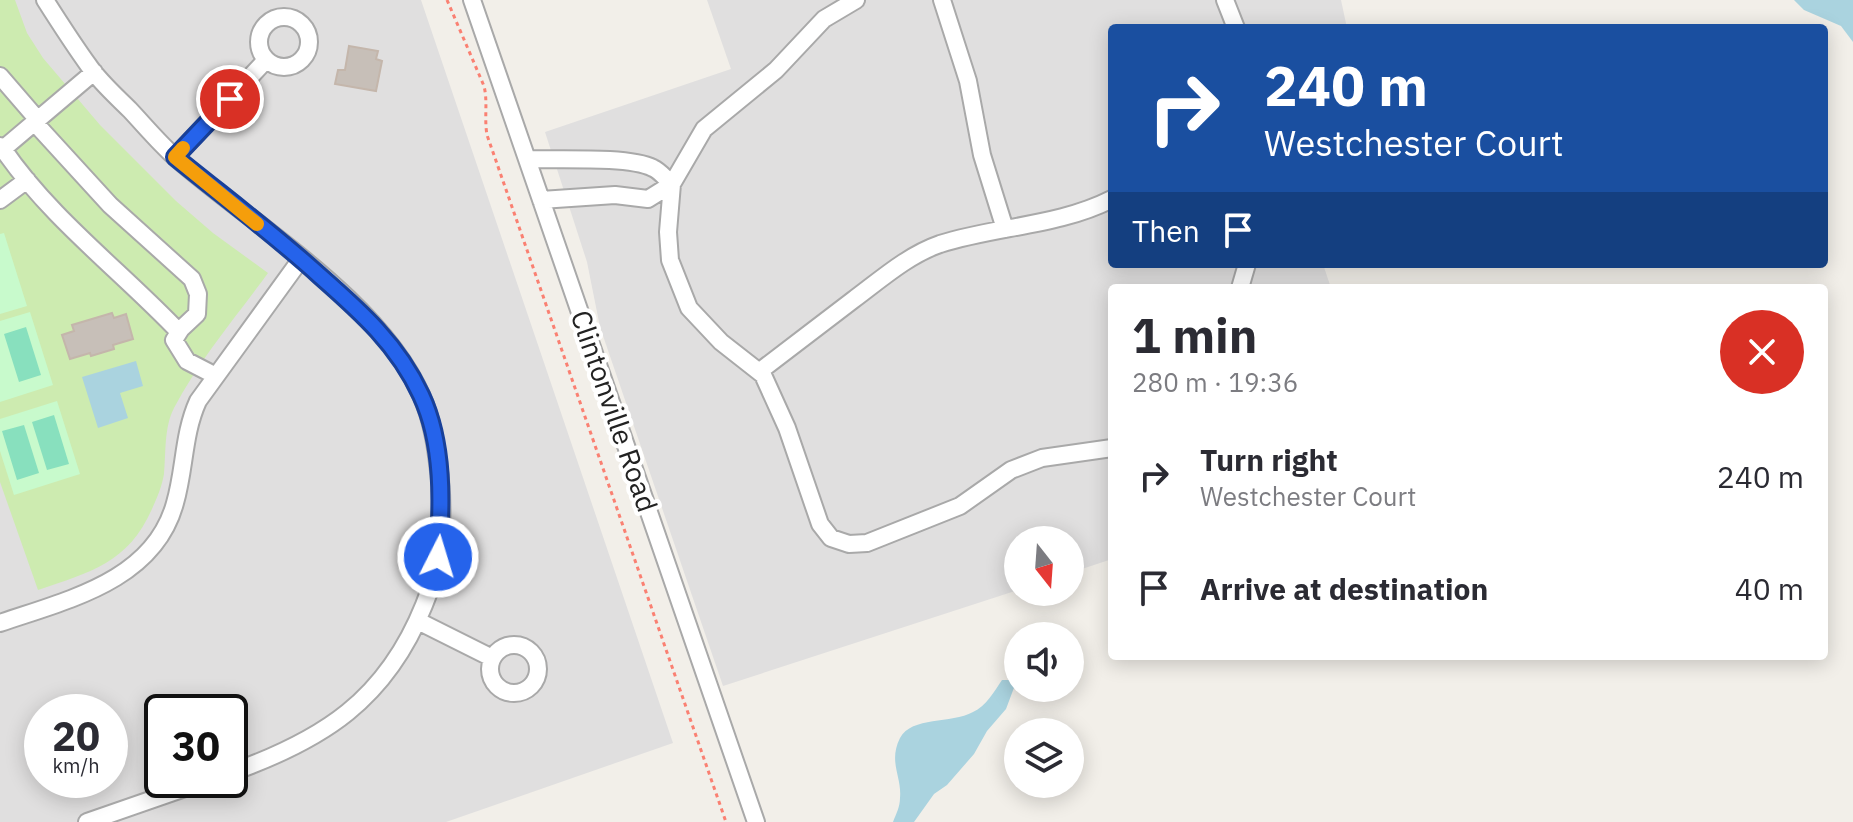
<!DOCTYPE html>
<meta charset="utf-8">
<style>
:root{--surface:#fff;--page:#f7f7f7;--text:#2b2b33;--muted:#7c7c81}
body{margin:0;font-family:"IBM Plex Sans",sans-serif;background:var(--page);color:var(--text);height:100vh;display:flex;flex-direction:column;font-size:30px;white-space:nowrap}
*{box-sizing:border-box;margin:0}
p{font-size:26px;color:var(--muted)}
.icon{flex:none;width:44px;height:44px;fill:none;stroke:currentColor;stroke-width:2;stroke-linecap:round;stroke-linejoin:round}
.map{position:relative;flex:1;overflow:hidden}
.side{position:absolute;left:1108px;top:284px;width:720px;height:376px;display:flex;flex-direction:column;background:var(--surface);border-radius:8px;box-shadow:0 4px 20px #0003}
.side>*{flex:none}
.guide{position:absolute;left:1108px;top:24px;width:720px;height:244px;border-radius:8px;box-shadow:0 4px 20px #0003;background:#1a4fa0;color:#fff;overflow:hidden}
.needle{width:52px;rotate:163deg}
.controls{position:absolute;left:1004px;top:526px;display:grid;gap:16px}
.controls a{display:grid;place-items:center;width:80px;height:80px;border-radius:50%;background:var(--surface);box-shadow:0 4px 20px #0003;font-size:40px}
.speed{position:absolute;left:24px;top:694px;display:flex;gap:16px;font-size:40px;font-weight:700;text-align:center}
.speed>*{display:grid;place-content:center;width:104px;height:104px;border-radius:50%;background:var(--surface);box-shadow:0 4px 20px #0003;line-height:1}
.speed small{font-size:20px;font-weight:400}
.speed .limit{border:4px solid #111;border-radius:12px;background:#fff;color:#111}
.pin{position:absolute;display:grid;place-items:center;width:68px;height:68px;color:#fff;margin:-34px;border:4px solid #fff;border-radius:50%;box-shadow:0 2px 8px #0007}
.me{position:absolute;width:88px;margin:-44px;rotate:5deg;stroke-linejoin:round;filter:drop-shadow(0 0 6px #0008)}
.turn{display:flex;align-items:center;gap:28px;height:168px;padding:0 24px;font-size:36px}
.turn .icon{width:104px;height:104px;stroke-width:2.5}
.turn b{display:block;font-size:56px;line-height:68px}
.then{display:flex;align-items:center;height:76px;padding:0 24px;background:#0003;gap:16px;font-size:30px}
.round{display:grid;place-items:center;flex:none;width:84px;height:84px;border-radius:42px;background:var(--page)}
.headline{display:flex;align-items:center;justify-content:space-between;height:136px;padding:0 24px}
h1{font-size:48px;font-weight:700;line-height:60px}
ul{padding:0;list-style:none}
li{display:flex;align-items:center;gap:24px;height:112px;padding:0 24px}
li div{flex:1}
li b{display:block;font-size:30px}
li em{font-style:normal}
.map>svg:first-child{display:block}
.residential{fill:#e0dfdf;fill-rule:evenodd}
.grass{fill:#cdebb0}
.park{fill:#c8facc}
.pitch{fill:#88e0be}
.water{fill:#aad3df}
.building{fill:#c7bfb8;stroke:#c4b6ab;stroke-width:2}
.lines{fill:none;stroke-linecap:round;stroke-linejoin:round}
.minor-casing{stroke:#a9a9a9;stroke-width:20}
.path{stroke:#fa8072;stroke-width:3;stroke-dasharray:4 4;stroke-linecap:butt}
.minor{stroke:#fff;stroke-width:16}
.route-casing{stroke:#184099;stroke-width:20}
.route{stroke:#2563eb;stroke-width:14}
.slow{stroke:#f59e0b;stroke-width:14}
.labels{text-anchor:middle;stroke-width:8;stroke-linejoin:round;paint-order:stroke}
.street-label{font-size:28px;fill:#222;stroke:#fff}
</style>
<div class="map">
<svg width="1853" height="822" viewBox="0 0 1853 822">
<rect width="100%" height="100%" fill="#f2efe9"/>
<!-- residential -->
<path class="residential" d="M0,0H421L673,743L446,822H0ZM42,712H110V780H42ZM162,712H230V780H162Z
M707,0H1341L1347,28H1112V264H1323L1331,288H1112V559L1070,573V540H1018V590L723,686L600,327L587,262L545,132L731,69Z"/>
<!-- grass -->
<path class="grass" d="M0,0H15L27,33L43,58L100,125L176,201L213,233L268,273C236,317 199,360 174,408C164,427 166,453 164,474C162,486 157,498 152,509C128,563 91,572 38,590L0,482Z"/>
<!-- park -->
<path class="park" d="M4,233L27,306L0,314V234Z
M30,312L53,385L0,402V321Z
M57,401L80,474L14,495L0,451V419Z"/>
<!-- pitch -->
<path class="pitch" d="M26,327L41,375L19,382L4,334Z
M54,415L69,464L47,470L32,422Z
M24,425L39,473L17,480L2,431Z"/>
<!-- water -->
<path class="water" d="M1794,0H1853V42L1841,26L1804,10Z
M136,361L143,386L120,393L128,418L98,428L82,377Z
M1002,680H1011L1015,685L1006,709L987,731L974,754L947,785L934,794L914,822H893C896,814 900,807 900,798C902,776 888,762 900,738C912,716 951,724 973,712C986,706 994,692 1002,680Z"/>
<!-- building -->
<path class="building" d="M349,46L378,51L376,59L382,61L376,91L335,84L338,70H345Z
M112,313L114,318L126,314L133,339L113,345L114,349L91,356L90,353L70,359L62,335L74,331L72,325Z"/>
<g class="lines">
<defs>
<path id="minor" d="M45,0C59,22 73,44 89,66C100,82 116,96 130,110C145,126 160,144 176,158C255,227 380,300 422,397C433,422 437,452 440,480C444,522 440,566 424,605C386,700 323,740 230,773
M472,0L756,822
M856,0L824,19L776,70L704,129L672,184L668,232L670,260L689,308L721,342L763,375L787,428L820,524L831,538L849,544L867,543L960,506L1011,470L1042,458L1112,448
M942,0L968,81L982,155L1005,229
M1225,0L1236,28
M259 42a25 25 0 1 1 50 0a25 25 0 1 1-50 0Z
M0,76L38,120
M35,123L110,205L192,279L198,294L197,314L181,329L174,340L187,361L216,376
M0,146L3,149L94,72
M3,149C51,219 121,271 179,332
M175,157L266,60
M528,159C558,160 629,156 653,168C660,171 666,179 672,184L648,199L615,195L541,200
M0,200L27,180
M1240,288L1247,264
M760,371C791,347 822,324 853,300C880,280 908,255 940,244C997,226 1059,226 1112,199
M418,621L492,658
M0,623C67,600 154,581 175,503C185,469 183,434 198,401L301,259
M490 669a24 24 0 1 1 48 0a24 24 0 1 1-48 0Z
M87,822L208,780"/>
</defs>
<!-- minor casing -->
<use href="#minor" class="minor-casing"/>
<!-- path -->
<path class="path" d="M447,0L484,86C488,102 484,118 487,135L726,822"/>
<!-- minor -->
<use href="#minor" class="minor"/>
</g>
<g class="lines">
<defs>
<path id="route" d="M230,99L175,157C223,196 274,234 320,276C361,312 398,345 421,395C444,444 442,504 438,557"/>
</defs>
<!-- route casing -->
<use href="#route" class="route-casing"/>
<!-- route -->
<use href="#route" class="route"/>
<!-- slow -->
<path class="slow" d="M183,148L175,157L257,224"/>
</g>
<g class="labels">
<!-- street labels -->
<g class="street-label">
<text transform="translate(614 411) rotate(71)" y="10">Clintonville Road</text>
</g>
</g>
</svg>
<div class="controls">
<a><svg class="needle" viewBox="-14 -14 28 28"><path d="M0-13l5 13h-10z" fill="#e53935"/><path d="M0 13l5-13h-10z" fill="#7c7c81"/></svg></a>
<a><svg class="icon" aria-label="sound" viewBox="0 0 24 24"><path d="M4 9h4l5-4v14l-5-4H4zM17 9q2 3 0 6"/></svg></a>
<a><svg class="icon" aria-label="layers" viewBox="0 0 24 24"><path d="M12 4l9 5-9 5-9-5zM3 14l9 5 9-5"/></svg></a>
</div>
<div class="speed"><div>20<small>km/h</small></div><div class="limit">30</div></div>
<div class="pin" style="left:230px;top:99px;background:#d93025"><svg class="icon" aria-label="arrive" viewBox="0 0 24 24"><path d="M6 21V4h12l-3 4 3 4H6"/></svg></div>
<svg class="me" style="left:438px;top:557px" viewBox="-20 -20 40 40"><circle r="17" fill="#2563eb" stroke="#fff" stroke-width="3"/><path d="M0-11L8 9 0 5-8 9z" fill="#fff"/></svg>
<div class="guide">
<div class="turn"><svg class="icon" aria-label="right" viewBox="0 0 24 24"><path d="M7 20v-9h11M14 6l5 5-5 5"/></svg><div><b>240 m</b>Westchester Court</div></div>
<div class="then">Then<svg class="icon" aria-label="arrive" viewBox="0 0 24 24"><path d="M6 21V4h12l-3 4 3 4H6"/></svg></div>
</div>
<section class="side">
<div class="headline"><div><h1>1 min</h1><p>280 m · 19:36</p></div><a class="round" style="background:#d93025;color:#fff"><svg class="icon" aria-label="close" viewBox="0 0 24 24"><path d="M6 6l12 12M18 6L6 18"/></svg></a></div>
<ul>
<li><svg class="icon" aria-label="right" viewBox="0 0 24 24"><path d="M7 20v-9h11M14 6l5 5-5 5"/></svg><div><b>Turn right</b><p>Westchester Court</p></div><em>240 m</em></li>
<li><svg class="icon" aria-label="arrive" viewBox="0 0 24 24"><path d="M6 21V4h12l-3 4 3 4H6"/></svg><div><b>Arrive at destination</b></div><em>40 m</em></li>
</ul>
</section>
</div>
